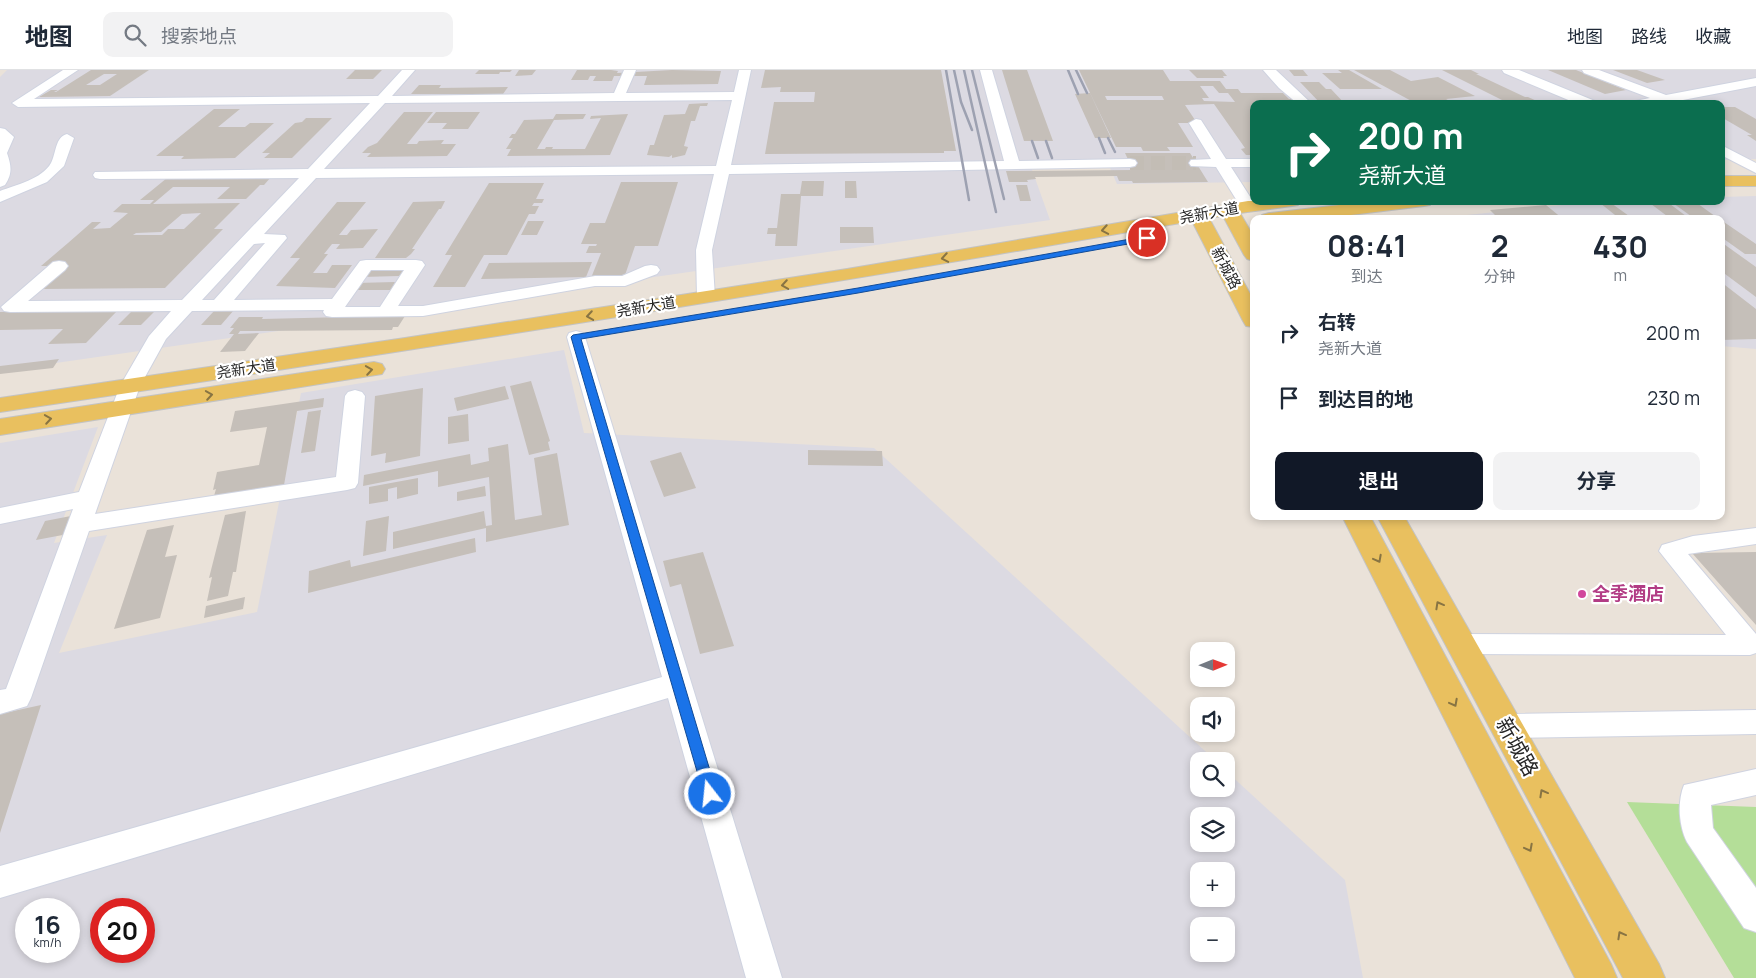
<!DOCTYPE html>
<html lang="zh">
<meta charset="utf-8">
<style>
:root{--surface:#fff;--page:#f2f2f3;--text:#1f2937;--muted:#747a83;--line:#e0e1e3;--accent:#111827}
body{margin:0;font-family:Manrope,"Noto Sans SC",sans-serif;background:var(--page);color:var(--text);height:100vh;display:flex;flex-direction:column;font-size:19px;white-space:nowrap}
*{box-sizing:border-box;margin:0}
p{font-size:16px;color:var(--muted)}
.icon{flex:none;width:28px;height:28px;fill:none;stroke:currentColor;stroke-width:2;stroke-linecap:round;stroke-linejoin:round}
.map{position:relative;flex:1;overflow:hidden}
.details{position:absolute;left:1250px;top:145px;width:475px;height:305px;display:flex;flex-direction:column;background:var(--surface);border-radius:10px;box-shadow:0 2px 8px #0003}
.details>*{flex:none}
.hud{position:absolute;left:1250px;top:30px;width:475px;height:105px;border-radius:10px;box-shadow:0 2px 8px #0003;background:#0b6e4f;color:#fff;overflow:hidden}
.needle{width:32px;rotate:89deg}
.controls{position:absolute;left:1190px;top:572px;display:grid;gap:10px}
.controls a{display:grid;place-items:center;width:45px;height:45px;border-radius:10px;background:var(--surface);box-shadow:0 2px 8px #0003;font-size:25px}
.speed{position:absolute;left:15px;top:828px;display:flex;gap:10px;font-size:25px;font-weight:700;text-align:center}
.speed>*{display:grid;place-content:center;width:65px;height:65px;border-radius:50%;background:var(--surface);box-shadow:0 2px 8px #0003;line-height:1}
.speed small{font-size:12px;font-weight:400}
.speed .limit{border:8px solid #d22;background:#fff;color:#111}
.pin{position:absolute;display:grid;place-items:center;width:42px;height:42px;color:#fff;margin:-21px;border:2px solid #fff;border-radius:50%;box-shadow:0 1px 5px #0007}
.me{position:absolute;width:55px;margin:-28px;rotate:344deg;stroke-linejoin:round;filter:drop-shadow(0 0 4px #0008)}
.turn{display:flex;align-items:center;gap:18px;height:105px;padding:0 25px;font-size:22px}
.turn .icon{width:65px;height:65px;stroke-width:2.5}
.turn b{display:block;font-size:35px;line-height:42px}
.eta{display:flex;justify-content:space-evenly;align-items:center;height:85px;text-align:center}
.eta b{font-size:30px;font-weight:700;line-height:35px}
.button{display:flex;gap:10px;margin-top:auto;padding:10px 25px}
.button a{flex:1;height:58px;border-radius:10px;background:var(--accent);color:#fff;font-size:20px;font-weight:700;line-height:58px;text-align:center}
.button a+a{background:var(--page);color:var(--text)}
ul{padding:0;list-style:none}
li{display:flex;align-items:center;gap:15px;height:65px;padding:0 25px}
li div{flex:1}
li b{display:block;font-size:19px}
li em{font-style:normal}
header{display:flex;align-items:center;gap:30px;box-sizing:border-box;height:70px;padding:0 25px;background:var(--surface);border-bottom:1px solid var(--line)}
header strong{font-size:24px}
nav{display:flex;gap:28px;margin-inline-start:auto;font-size:18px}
.search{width:350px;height:45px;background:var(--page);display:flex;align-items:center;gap:12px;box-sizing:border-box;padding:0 18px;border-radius:10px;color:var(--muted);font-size:19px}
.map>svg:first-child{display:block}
.industrial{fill:#dcdae2;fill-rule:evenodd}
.green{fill:#b4de98}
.building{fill:#c5bfb9;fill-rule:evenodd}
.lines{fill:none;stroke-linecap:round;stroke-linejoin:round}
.minor-tunnel{stroke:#c3bdb5;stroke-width:14;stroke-dasharray:14 7;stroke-linecap:butt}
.minor-casing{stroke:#cfd3e0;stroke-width:2}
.major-casing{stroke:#c3c3c3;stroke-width:2}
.minor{fill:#fff;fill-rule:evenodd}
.major{fill:#e9c05f;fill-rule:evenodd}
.rail{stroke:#9da1b1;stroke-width:2.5}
.oneway{stroke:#887443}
.route{fill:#1a73e8;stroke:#114b97}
.hotel-dot{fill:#d1479c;stroke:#fff;stroke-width:2}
.labels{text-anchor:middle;stroke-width:4.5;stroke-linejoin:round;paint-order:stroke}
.far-street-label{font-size:15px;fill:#272727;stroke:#fff}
.hotel-label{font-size:18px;font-weight:bold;fill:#b23c85;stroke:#fff;text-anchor:start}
.near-street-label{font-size:21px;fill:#272727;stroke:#fff}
</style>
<header>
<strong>地图</strong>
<div class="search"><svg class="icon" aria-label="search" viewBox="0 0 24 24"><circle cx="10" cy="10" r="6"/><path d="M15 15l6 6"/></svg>搜索地点</div>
<nav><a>地图</a><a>路线</a><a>收藏</a></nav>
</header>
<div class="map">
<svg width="1756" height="908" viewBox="0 0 1756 908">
<rect width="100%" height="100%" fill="#eae2d9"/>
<!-- industrial -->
<path class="industrial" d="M7,0H1756V89L1721,90V34H1254V112L1117,114L1110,98L1031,97L1050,150L0,301V7Z
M1756,126V279L1721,276V149H1429L1601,131H1721V127Z
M564,280L584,363L874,378L1216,691H1199V719H1226V701L1345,810L1363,908H0V373L98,357L54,473L107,465L59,583L257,542L301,323ZM1199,746H1226V774H1199ZM1199,801H1226V829H1199ZM26,839H69V881H26ZM101,839H144V881H101ZM1199,856H1226V884H1199Z"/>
<!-- green -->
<path class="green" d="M1627,732L1756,737V908H1734Z"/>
<!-- building -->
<path class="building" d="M91,0H149L110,26L39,27L51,20H58L54,22H56ZM104,4H117L100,15H86Z
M355,0H382L373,9H346Z
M479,0H512L510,2H500L499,4H475Z
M519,0H536L532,5L515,6Z
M577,0H611L618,1L617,3L672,0L721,1L718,14L644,15L647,6H614L612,11H593L596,6H590L588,10H571Z
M765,0H941L956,81H944V83L765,84L774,32H814L815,22H780L781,17L761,18Z
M1002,0H1027L1053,71H1024Z
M1079,0H1163L1170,11H1220L1226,19H1238L1241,23H1283L1289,29H1296L1300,34H1293L1291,32H1283L1285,34H1254V85H1246L1241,79L1245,78L1214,34L1185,35L1197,53H1178L1193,77H1167L1170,81H1143L1141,77H1116ZM1200,16H1213L1219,23H1228L1235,32L1204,31L1202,28H1209ZM1105,26H1162L1164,30H1107Z
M1189,0H1222L1227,6H1223L1224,8H1197Z
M1289,0H1303L1308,6H1294Z
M1338,0H1349L1382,19H1340L1322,3H1342Z
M1354,0H1390L1411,11L1438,7L1475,26L1446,29L1455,34H1417Z
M1442,0H1471L1479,4H1476L1525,27H1528L1539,32L1510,34Z
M1548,0H1576L1626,20L1605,24Z
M1613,0H1637L1665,10L1647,13Z
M1300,12H1319L1326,19H1331L1345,34H1321Z
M419,15H441L439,18L508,17L503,24H411Z
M1090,23L1111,68H1095L1075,24Z
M708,33L707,36H700L695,51H691L684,76L688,77L685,85L672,88V85L669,87L647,85L650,75H654L664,45L685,44L689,34Z
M1721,37H1735L1756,49V71L1747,65H1752L1721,47Z
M214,39H240L218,57H245L250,53H274L235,88L181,89L184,86H156Z
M404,42H433L407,74H417L419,71L444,70L441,74H456L447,86L367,87L371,83H362L368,77L377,73Z
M436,42H480L468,59H442L447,53H427Z
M556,44H586L583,49L554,50L537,79H545L546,77H553L552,79H585L601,48L590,49L591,46L628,44L610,85L507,86L511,79H506L513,68H509L512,64H515L524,50L553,49Z
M306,48H332L292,88H264L270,83H262L295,53L302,52Z
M1125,83H1190L1208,112L1133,113L1132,111H1119L1117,106L1035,107L1036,109L1027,110L1028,112H1009L1006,101L1133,100Z
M271,107L264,115H260L246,129H217L230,117H173L153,134L240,133L214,159H223L165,218L39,219L66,196H41L68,173L92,152H101L93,159L110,158L128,143L113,142L122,134H150L154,130H140L167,108ZM201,143L184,159H168L162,165H133L136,163L161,162L182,144Z
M802,111H824L823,126H801L797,176H775L776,164H767L768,158H777L781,124H800Z
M845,111H856L857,128H845Z
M621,112H678L658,176H635L624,208H591L601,183H586L589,176H596L597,174H581L590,153H605Z
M489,113H544L536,129H544L542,133H534L532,136H539L535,144H529L507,185H484L465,217H433L452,185H445Z
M1016,115H1027L1031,131H1020Z
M445,131L441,139H439L412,179H415L411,184L406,188H375L413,132Z
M1647,131H1666L1690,149H1671Z
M1670,131H1694L1719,149H1695Z
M337,132H366L339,165H347L351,160L378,159L363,178L336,179L340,174H332L324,184H328L313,203H327L332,195H352L335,218L276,216L300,188H290Z
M1600,133H1611L1629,146H1636L1640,149H1620Z
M1546,135L1563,149H1499L1490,140Z
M1721,150L1756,174V184H1745L1721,167Z
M528,151H544L537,165H521Z
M840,157H873L874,173H840Z
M1721,172L1756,197V227L1721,201Z
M592,192L586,207L481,209L489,193Z
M366,200H404L399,206L361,207Z
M395,212L391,220H351L356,213Z
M1721,212L1756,239V269L1721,270Z
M134,239H157L141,255H118Z
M118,240L86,273L48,274L63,259L0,260V242Z
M215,240H234L221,255H201Z
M388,246H405L398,257H393L392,260L240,261L238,264L259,263L245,281L220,282L234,264H229L234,258H230L239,247H263L262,249Z
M59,289L53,298L0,304V296Z
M531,311L550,371L548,372L550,380L529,385L510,316Z
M505,316L509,329L457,341L454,328Z
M423,318L420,386L385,393L386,383L371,386L375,326Z
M324,328L323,337L297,341L284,415L214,426L216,419L213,420L217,402L259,395L267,357L230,362L235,341Z
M321,340L315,381L301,383L308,342Z
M468,344L469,371L448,374V347Z
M508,374L515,450L542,445L534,388L557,383L569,455L486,472V458L393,479V462L484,441L486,456L492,455L489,407L438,417V401L363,416L364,405L470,384L471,395L489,391L488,378Z
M808,380L882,381L883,396L808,395Z
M681,382L696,418L664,427L650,391Z
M418,408V424L397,429V417L388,419V431L369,434V417Z
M485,416L486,426L457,431V422Z
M246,441L236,502H233L228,526L207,531L212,507L209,508L225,445Z
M76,445L68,464L36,470L45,451Z
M389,446L386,481L363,486L366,451Z
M174,455L165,487L177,485L160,548L114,559L147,460Z
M475,468L476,482L308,523L309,501L350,490L351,497Z
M703,482L734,576L700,584L681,514L670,517L663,491Z
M1756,482V555L1692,483Z
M245,527L243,539L204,548L206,536Z
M41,635L0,763V644Z"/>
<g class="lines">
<!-- minor-tunnel -->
<path class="minor-tunnel" d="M1130,93H1196"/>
<defs>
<path id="minor" d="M63,0H78L34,29L378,26L402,0H415L392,26L614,23L624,0H636L626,23L734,22L739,0H751L731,95L1004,91L980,0H992L1019,91L1130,89L1135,90L1137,93L1135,96L1130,97L729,104L712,180L715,227L712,231L706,232L700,231L697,227L696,180L714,104L316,108L264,164L285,165L287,168L234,230L332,229L360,191L366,190H416L422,191L425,195L398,236H423L595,206H622L645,196L651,195L657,196L660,200L657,204L625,216H595L423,246L332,247L326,246L323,242L324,240L192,241L166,269L140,316L95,444L336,407L345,326L348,322L355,320L362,322L365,326L358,413L355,418L347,420L89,461L31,628L27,636L0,644V620L6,619L73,439L0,454V438L79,422L120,316L149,266L171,241L10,242L4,241L1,237L53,192L59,191L65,192L68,196L65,200L28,231L182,230L299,108L100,109L95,108L93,105L95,102L308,99L370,33L18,37L12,33ZM732,30L716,96L324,99L385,33ZM265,173L214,230H202L254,174ZM371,200H404L380,237H345Z
M1263,0H1276L1312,34H1298L1279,18Z
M1502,0H1519L1595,31L1596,34H1578L1504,3Z
M1582,0H1599L1666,25L1756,8V16L1662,34H1634L1635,31L1650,28L1584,3Z
M1196,49L1201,50L1226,89H1254V97H1231L1256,136L1254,139H1242L1216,97L1191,96L1189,93L1191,90L1211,89L1189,53Z
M0,58L5,59L14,67L7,83C11,95 13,103 5,115L0,117Z
M67,64L74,68L64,96L47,112L0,132V121C16,115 42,109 51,93C56,84 55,67 67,64Z
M1721,75L1756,93V103L1721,85Z
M576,261L583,263L585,267L782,908H746L668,628L0,828V796L662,607L567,267L569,263Z
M1756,458V474L1688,484L1756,564V583L1750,585L1460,584L1451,581L1447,574L1451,567L1460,564L1726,565L1659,481L1662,475L1693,466Z
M1756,640V664L1506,668L1496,664L1492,656L1496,648L1506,644Z
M1756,699V725L1711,735L1713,758L1756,818V862L1744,858L1687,772C1679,756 1677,732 1684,715Z"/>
<path id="major" d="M1721,106H1756V116H1721Z
M1248,131H1301L1298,135L1292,136L1240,143L1254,167V191L1247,189L1244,185L1223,146L1209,148L1254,231V257L1246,256L1243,251L1192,151C795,220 398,283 0,342V328L405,268L847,199Z
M1375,131H1433L1430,135L1424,136L1318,149H1260L1262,145L1269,143Z
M374,292L382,294L385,299L382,304L0,365V349Z
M1342,446H1370L1611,894L1617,908H1575Z
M1377,446H1404L1659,894L1665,908H1623Z"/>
</defs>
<!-- minor casing -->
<use href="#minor" class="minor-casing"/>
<!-- major casing -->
<use href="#major" class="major-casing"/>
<!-- minor -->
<use href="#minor" class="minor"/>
<!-- major -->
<use href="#major" class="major"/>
<!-- rail -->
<path class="rail" d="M946,0L969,130
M954,0L961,32L972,60
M964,0L996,142
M972,0L1004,129
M1068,0L1078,24
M1076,0L1087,23
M1099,68L1105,83
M1108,68L1115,82
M1032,71L1038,88
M1046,71L1052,88"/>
</g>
<!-- one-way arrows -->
<defs><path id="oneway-chevron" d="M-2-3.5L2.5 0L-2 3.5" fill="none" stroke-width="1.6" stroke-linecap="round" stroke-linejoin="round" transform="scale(1.25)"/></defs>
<g class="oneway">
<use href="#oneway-chevron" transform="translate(1105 160) rotate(170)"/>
<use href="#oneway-chevron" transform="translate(945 188) rotate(170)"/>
<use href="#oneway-chevron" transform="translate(785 215) rotate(171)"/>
<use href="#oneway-chevron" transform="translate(590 246) rotate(171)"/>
<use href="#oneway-chevron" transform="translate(369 300) rotate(-9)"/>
<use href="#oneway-chevron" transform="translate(209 325) rotate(-9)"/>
<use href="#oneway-chevron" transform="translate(48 349) rotate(-9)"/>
<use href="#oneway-chevron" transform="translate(1378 489) rotate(62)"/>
<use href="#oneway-chevron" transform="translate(1439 535) rotate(-119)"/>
<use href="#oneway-chevron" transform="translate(1454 633) rotate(62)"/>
<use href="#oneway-chevron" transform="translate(1543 723) rotate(-119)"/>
<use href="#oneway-chevron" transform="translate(1529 778) rotate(62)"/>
<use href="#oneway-chevron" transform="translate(1621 865) rotate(-119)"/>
</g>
<!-- route -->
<path class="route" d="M1147,166L1151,168L1150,170L858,223L581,269L717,724L715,729L710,731L705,729L571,267L573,265L858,218Z"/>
<!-- markers -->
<circle class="hotel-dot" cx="1582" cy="524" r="5"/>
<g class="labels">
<!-- far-street labels -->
<g class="far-street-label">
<text transform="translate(1209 143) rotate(-10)" y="5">尧新大道</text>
<text transform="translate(1226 198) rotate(62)" y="5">新城路</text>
<text transform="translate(646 237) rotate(-9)" y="5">尧新大道</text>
<text transform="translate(246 299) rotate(-8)" y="5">尧新大道</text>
</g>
<!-- hotel labels -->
<g class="hotel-label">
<text x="1592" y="530">全季酒店</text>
</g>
<!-- near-street labels -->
<g class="near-street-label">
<text transform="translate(1517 677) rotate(61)" y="7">新城路</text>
</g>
</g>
</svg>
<div class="controls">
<a><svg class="needle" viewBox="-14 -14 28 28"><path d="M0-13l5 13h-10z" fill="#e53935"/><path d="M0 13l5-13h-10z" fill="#747a83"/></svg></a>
<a><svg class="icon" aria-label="sound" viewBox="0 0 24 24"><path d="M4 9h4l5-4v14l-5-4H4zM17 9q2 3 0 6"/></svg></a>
<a><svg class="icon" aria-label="search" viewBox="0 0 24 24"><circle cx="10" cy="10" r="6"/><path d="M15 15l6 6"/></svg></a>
<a><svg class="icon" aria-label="layers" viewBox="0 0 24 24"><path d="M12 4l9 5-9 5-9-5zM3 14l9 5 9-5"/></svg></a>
<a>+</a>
<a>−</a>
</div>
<div class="speed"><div>16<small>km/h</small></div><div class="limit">20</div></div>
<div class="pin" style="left:1147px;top:168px;background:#d93025"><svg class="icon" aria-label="arrive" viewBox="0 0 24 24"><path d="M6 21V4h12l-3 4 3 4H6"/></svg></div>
<svg class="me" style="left:710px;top:724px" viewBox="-20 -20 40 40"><circle r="17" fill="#1a73e8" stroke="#fff" stroke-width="3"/><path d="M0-11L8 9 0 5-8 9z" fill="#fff"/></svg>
<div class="hud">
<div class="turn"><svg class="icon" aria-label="right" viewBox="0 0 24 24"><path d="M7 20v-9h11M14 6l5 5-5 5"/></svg><div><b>200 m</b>尧新大道</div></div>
</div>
<section class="details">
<div class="eta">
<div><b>08:41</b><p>到达</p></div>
<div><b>2</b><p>分钟</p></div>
<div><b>430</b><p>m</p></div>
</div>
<ul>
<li><svg class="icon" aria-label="right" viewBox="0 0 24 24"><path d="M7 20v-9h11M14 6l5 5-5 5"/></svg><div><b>右转</b><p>尧新大道</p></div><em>200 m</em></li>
<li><svg class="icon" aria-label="arrive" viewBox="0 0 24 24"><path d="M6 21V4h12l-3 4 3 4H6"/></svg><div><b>到达目的地</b></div><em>230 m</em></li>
</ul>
<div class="button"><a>退出</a><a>分享</a></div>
</section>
</div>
